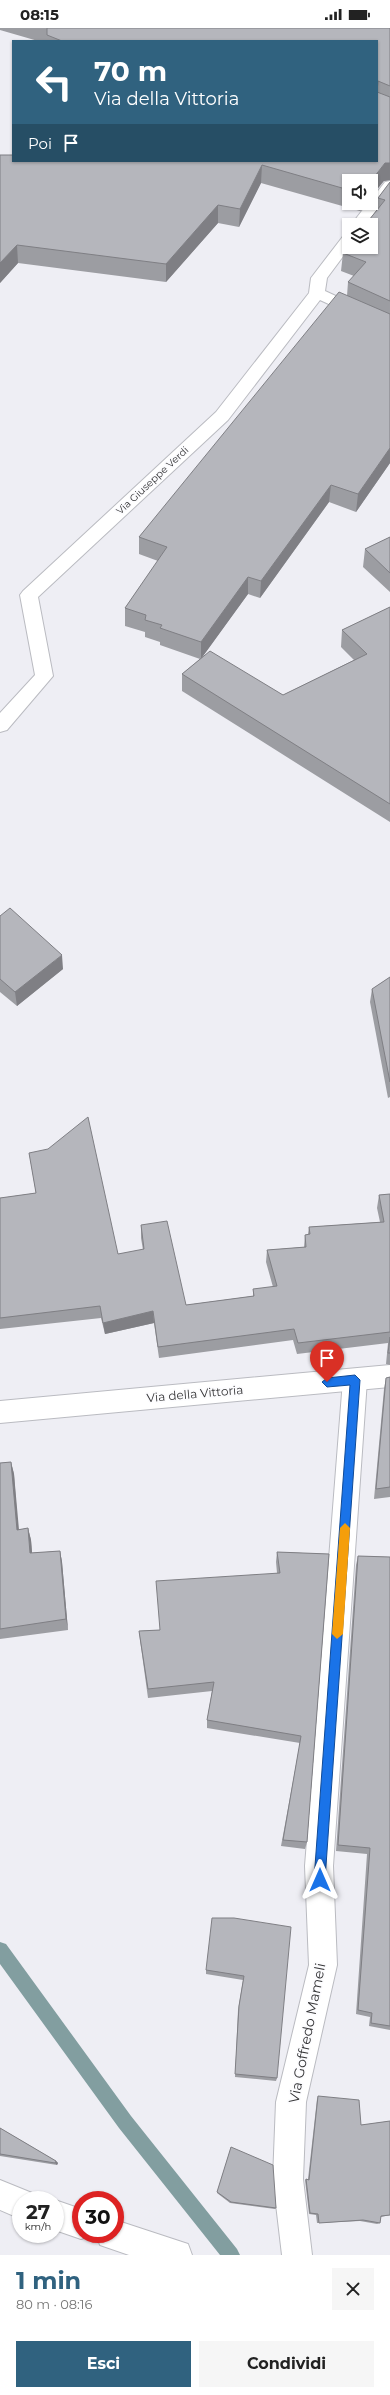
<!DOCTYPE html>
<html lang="it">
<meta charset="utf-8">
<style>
:root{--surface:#fff;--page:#f6f6f6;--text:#222;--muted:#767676;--accent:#30627f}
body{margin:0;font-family:Montserrat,sans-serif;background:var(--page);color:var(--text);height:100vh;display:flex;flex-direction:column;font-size:15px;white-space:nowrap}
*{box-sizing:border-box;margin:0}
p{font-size:13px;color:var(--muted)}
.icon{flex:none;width:22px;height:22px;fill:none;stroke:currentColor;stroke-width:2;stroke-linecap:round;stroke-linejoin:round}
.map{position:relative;height:2227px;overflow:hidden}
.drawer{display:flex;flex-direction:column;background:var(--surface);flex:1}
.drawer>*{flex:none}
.guide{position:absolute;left:12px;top:12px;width:366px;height:122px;border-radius:0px;box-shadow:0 1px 3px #0004;background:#30627f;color:#fff;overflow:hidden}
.controls{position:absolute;left:342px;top:146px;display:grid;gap:8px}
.controls a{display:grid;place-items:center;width:36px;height:36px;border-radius:0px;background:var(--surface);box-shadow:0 1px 3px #0004;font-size:20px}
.speed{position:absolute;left:12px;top:2163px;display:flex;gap:8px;font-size:20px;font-weight:700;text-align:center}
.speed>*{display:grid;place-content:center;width:52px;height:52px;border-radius:50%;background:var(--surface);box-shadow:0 1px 3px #0004;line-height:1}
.speed small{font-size:10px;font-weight:400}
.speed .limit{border:6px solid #d22;background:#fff;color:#111}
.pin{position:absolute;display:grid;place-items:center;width:34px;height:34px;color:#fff;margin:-41px -17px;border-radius:50% 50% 50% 0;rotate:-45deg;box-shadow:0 0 4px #0007}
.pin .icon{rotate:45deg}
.me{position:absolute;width:44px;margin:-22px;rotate:0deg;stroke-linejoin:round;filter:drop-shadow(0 0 3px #0008)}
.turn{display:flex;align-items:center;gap:14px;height:84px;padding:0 16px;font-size:18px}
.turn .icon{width:52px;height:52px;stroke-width:2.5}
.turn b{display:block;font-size:28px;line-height:34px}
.then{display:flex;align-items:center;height:38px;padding:0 16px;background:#0003;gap:8px;font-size:15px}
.round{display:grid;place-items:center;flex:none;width:42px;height:42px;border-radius:0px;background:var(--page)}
.head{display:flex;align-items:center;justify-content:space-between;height:68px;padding:0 16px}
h1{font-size:24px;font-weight:700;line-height:30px;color:var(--accent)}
.button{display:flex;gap:8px;margin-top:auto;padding:8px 16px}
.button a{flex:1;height:46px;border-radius:0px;background:var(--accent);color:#fff;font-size:16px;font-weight:700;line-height:46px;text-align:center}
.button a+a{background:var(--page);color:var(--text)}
.status{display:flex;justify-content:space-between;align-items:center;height:28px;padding:0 20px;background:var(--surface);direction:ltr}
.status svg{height:11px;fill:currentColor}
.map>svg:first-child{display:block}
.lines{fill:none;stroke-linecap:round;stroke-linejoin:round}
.stream{fill:#829ea0;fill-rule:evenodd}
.street-casing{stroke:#babbc1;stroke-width:2}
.secondary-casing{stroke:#babbc1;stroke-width:2}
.street{fill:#fff;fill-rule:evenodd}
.secondary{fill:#fff;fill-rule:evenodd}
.wall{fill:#9c9da2}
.shaded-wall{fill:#7f7f84}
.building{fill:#b5b6bc;stroke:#7f7f84}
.route{fill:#1a73e8;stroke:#114b97}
.slow{fill:#f59e0b}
.labels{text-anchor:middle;stroke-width:3.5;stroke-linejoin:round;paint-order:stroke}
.far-street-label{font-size:10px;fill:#343436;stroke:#fcfcfe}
.street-label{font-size:12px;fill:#343436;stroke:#fcfcfe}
.near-street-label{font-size:14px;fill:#343436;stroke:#fcfcfe}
</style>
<div class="status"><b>08:15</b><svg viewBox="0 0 49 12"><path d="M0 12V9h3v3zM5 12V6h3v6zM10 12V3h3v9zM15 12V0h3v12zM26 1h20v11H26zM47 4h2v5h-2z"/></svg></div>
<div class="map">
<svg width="390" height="2227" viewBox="0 0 390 2227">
<rect width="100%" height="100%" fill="#eeeef4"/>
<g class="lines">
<!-- stream -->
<path class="stream" d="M0,1914L6,1916L131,2088L237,2221L240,2227H220L119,2100L0,1936Z"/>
<defs>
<path id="street" d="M390,153V167L367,197H351L368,175H371V172L385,154Z
M349,205L350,219L327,250L325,263L390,293V304L320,272L228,392L38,569L53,648L7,702L0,704V685L35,647L20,567L23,563L216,384L309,265L311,250L344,207Z
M355,1341L363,1344L367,1352L333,1838L337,1937L306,2074L303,2151L312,2227H282L273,2151L276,2074L309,1937L305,1838L343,1352L347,1344Z
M0,2152L32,2165L34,2172H21V2191L0,2182Z
M55,2172L81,2181V2206L92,2207L81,2211L55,2202Z
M115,2192L188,2216L192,2227H129L100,2217L96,2206H115Z"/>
<path id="secondary" d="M390,1337V1359L0,1395V1373Z"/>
</defs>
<!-- street casing -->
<use href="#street" class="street-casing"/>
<!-- secondary casing -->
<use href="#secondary" class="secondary-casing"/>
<!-- street -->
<use href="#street" class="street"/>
<!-- secondary -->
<use href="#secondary" class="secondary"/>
</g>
<!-- wall -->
<path class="wall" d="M0,0H390V152L384,153H349V175H366L360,183L261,155L239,199L218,195L166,254L18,235L0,255L13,133H377V13H38L0,2Z
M390,154V435L356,484L329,474L260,570L248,566L202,629L283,667L354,632L341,619L342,602L390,579V794L182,663V646L200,631L160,617V614L145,609V604L125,598V580L158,533L139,526V509L347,268L348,254L354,248L341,243L343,225L376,183L378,170Z
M390,509V564L363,539L365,521Z
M0,888L63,941L17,978L0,964Z
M390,949V1069L388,1070L370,974L372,961Z
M29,1125L118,1226L143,1222L141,1210V1197L186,1277L253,1268V1261L273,1259L266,1234L267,1222L304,1219L305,1207L308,1206L309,1199L380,1194L377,1180L379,1167L390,1166V1337L386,1336L388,1315L297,1326L293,1312L159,1330L154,1295L105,1306L101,1290L0,1301V1170L36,1165Z
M390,1349V1469L374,1471L384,1361L386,1350Z
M11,1434L14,1446L18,1502L28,1500L31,1512L32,1525L60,1523L62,1534L68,1602L0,1611V1435Z
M277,1524L329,1526L307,1814L305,1821L281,1818L300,1715L207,1700V1692L212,1663L148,1670L140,1612L139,1603L160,1602L277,1545L276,1534Z
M358,1528L390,1529V2002L369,1998L370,1989L356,1986L367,1826L336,1823L356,1537Z
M234,1890L277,2050L276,2053L235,2049L238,1982L243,1952L206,1946V1942Z
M318,2068L361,2097L390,2093V2187L381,2189L380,2195L377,2196L360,2193L317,2195L316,2187L309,2186L305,2152L306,2151H308L317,2071Z
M0,2100L56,2133L58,2135L57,2137L0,2128Z
M231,2119L276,2180L275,2181L230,2175L217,2165Z"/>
<!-- shaded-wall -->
<path class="shaded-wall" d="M385,135H390V152L384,153L371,169V153Z
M262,137L261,155L239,199L240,181Z
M361,175H366L360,183Z
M218,177V195L166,254V236Z
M17,217L18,235L0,255V235Z
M390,420V435L356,484L358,466Z
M331,457L329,474L260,570L261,553Z
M248,549V566L201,631V614Z
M62,927L63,941L17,978L15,964Z
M153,1283L154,1295L105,1306L103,1295Z
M11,1434L14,1446L20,1513L17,1502Z
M28,1500L31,1512L33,1536L30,1525Z
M60,1523L62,1534L68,1602L66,1591Z
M56,2133L58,2135L57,2137L55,2135Z"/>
<!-- building -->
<path class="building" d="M47,0H390V58L378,53L377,64L390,69V135H385L371,153H349V162L262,137L240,181L218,177L166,236L17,217L0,235V127H13V133H377V13H62L47,7Z
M390,154V273L348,254L366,234L343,225L349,217V219H371V197H365L385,172L378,170Z
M339,264L390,286V420L358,466L331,457L261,553L248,549L201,614L160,600L162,597L145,592L146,587L125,580L167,519L139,509Z
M390,509V545L365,521Z
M390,579V776L182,646L210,623L283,667L367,626L342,602Z
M10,880L62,927L15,964L0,951V888Z
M390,949V1054L372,961Z
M88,1089L118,1226L144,1221L141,1197L167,1193L186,1277L254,1268L253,1261L277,1258L267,1222L306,1219L305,1207L310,1206L309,1199L384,1194L379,1167L390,1166V1304L298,1315L294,1301L158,1319L153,1283L103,1295L100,1278L0,1290V1170L36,1165L29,1125L48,1121Z
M390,1309V1325H388Z
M390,1349V1459L376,1461L386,1350Z
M11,1434L17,1502L28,1500L30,1525L60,1523L66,1591L0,1601V1435Z
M277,1524L329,1526L307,1814L283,1812L301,1708L207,1692L214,1654L148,1661L139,1603L160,1602L156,1553L280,1545Z
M358,1528L390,1529V1998L371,1995L372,1985L358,1982L370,1820L338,1817Z
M212,1890H234L291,1899L277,2050L235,2046L239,1978L244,1948L206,1942Z
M318,2068L359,2072L361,2097L390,2093V2187L381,2188L380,2195L363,2192L319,2195L318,2186L310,2185L306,2151L309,2152Z
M0,2100L56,2133L55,2135L0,2126Z
M231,2119L273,2137L276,2180L231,2174L217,2164Z"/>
<!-- route -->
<path class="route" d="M355,1347L360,1352L325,1852L320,1858L314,1852L350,1357L327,1359L322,1354L327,1350Z"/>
<!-- slow -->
<path class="slow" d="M345,1495L350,1500L343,1606L337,1611L332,1606L340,1500Z"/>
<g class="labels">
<!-- far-street labels -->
<g class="far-street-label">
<text transform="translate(152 452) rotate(-43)" y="4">Via Giuseppe Verdi</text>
</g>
<!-- street labels -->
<g class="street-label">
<text transform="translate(195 1366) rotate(-5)" y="4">Via della Vittoria</text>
</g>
<!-- near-street labels -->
<g class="near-street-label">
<text transform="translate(307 2005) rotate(-79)" y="5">Via Goffredo Mameli</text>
</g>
</g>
</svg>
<div class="controls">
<a><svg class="icon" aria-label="sound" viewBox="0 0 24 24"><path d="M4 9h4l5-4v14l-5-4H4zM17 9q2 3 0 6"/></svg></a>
<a><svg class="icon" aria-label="layers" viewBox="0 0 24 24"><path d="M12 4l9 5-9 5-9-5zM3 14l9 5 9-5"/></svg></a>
</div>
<div class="speed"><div>27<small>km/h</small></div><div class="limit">30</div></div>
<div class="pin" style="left:327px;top:1354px;background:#d93025"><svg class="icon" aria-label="arrive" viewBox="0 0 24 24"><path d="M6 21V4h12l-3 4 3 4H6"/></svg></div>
<svg class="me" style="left:320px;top:1852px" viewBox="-20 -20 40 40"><path d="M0-17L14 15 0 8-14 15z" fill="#1a73e8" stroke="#fff" stroke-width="4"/></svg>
<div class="guide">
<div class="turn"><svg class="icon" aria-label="left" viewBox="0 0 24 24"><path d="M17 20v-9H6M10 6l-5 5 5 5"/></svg><div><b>70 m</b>Via della Vittoria</div></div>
<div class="then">Poi<svg class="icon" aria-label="arrive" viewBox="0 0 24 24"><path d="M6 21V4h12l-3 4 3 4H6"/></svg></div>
</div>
</div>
<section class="drawer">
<div class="head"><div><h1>1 min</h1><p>80 m · 08:16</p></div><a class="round"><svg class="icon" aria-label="close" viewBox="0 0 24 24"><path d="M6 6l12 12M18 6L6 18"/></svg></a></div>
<div class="button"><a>Esci</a><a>Condividi</a></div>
</section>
